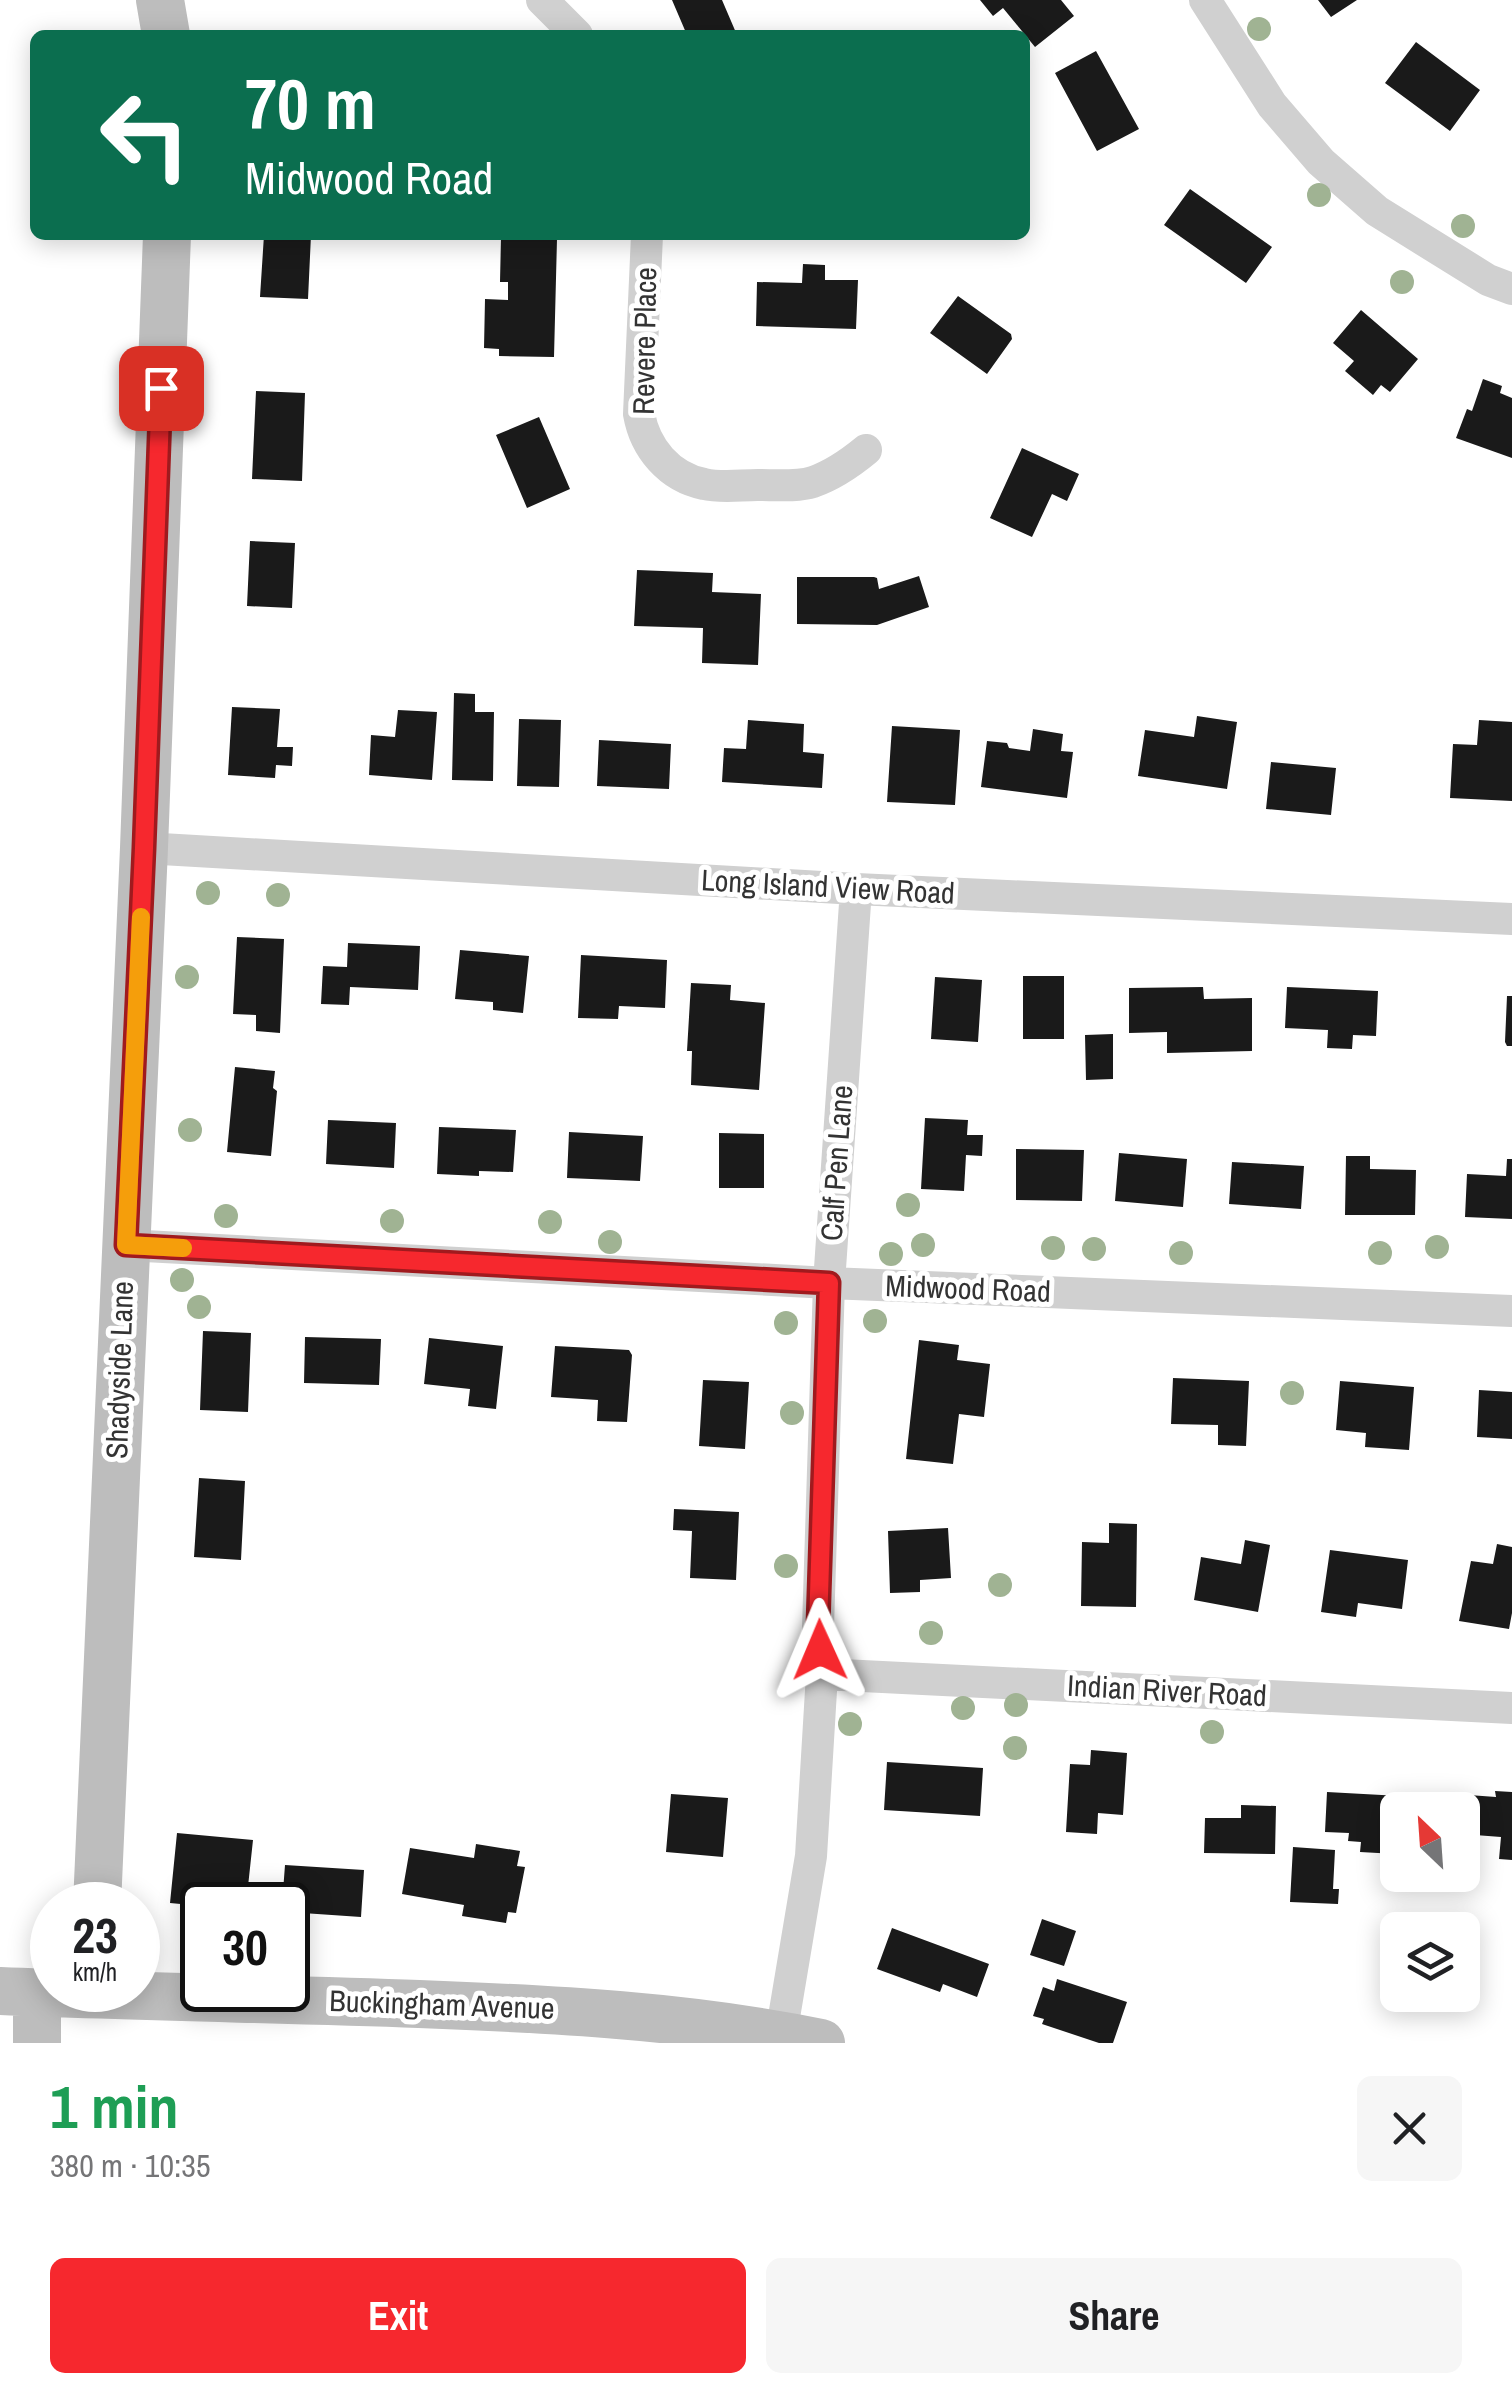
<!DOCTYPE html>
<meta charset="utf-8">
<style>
:root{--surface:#fff;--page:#f6f6f6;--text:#202124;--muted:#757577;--accent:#f6282e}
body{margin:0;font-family:"Archivo Narrow",sans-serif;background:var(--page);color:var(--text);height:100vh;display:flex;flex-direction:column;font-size:38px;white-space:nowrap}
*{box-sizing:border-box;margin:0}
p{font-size:32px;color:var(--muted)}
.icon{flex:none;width:55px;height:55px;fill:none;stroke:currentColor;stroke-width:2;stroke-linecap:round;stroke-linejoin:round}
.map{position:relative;height:2043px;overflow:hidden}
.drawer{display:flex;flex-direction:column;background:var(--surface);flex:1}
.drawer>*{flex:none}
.top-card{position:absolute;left:30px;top:30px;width:1000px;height:210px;border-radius:15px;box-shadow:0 5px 25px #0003;background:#0b6e4f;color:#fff;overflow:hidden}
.needle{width:65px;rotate:335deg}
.tools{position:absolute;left:1380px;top:1792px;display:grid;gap:20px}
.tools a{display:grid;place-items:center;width:100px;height:100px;border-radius:15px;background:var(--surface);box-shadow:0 5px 25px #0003;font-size:50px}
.speed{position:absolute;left:30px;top:1882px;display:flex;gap:20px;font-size:50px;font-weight:700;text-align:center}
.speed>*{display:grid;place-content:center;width:130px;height:130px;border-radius:50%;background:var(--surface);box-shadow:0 5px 25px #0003;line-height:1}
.speed small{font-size:25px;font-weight:400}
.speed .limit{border:5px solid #111;border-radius:15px;background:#fff;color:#111}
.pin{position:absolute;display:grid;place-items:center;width:85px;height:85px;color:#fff;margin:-42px;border-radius:20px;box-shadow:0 5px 15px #0006}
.me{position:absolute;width:110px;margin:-55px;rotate:359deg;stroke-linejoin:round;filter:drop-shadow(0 0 8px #0008)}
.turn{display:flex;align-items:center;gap:35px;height:210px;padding:0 50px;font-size:45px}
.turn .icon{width:130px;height:130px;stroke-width:2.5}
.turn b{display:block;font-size:70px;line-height:85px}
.round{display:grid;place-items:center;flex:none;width:105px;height:105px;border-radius:15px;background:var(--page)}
.headline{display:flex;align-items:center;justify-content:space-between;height:170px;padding:0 50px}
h1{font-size:60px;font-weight:800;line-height:75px;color:#1e9e55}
.cta{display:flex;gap:20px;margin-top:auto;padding:20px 50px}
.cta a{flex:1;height:115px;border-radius:15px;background:var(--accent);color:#fff;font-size:40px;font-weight:800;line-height:115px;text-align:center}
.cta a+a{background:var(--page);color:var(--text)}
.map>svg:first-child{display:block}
.building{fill:#1a1a1a}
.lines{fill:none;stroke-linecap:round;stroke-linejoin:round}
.street{stroke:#d0d0d0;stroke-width:32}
.secondary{stroke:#bdbdbd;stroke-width:48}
.tree{fill:#a0b393}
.route-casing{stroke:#a01a1e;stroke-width:25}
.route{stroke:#f6282e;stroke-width:18}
.slow{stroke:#f59e0b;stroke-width:18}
.labels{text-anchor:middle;stroke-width:10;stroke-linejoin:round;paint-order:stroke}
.street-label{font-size:30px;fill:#333;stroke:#fff}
</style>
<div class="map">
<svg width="1512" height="2043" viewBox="0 0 1512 2043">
<rect width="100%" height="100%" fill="#fff"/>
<!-- building -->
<path class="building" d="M672,0H722L737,35H687Z
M980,0H1061L1074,16L1035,47L1003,8L993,16Z
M1318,0H1357L1331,17Z
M1416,42L1480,90L1450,131L1385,83Z
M1096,51L1139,129L1097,151L1055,73Z
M1190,189L1272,247L1246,283L1164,225Z
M264,235H311L308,299L260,297Z
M501,237L557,239L554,357L499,356V349L484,348L485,299L508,300V282H500Z
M803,264L825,265V280H858L856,329L756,326L757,282L802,283Z
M958,296L1011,334L1012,339L987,374L930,333Z
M1361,310L1418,359L1390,392L1381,385L1373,395L1345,371L1354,361L1333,343Z
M1483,379L1502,386L1500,393L1512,398V458L1456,438L1467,409L1472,411Z
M256,391L305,393L302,481L252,479Z
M539,417L570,489L527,508L496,435Z
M1022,448L1079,474L1067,501L1052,494L1032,537L990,518Z
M250,541L295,543L292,608L247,606Z
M637,570L713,573L712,592L761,594L758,665L702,663L703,628L634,626Z
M919,576L929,607L877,625L797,624V577H874L877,578L879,589Z
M454,693L475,694V712H494L493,781L452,780Z
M232,707L280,709L277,747H293L292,766L276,765L275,778L228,775Z
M398,710L437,712L432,780L369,775L371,735L395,737Z
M1197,716L1237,722L1227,789L1138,776L1145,730L1194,737Z
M519,719L561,720L559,787L517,786Z
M748,720L804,724L803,752L824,754L822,788L722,782L724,748L746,749Z
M1479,720L1512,722V801L1450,798L1453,744L1477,745Z
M892,726L960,730L955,805L887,802Z
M1033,729L1063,734L1061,751L1073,752L1067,798L981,787L987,741L1007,743L1009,748L1030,751Z
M599,740L671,744L669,789L597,786Z
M1271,762L1336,768L1331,815L1266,809Z
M237,937L284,939L280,1033L256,1031V1015L233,1014Z
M348,943L420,946L418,990L350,987L349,1005L321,1004L323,966L347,967Z
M460,950L529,956L523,1013L493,1010V1002L455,999Z
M581,955L667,960L665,1008L619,1006L618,1019L578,1018Z
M1023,976H1064V1039H1023Z
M935,977L982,980L978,1042L931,1039Z
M691,983L731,985L730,1000L765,1003L759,1090L691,1085L692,1051H687Z
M1203,987L1204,999L1252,998V1051L1167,1053V1032L1129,1033V988Z
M1287,987L1378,991L1376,1036L1353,1035L1352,1049L1327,1048L1328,1030L1285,1028Z
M1507,996H1512V1046H1507L1505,1042Z
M1113,1034V1079L1086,1080L1085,1035Z
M235,1067L275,1071L273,1088L277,1091L271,1156L227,1152Z
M925,1118L968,1120L967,1135H983L982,1156L966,1155L964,1191L921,1189Z
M328,1120L396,1123L394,1168L326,1164Z
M439,1127L516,1130L513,1172L479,1171V1176L437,1174Z
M569,1132L643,1136L640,1181L567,1178Z
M719,1133L764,1134V1188H719Z
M1016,1149L1084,1150L1082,1201L1016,1200Z
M1119,1153L1187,1159L1183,1207L1115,1201Z
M1346,1156H1370V1169L1416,1170L1415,1215H1345Z
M1507,1159H1512V1219L1465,1217L1467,1174L1506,1176Z
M1232,1162L1304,1166L1301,1209L1229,1204Z
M203,1331L251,1333L248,1412L200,1410Z
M305,1337L381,1339L379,1385L304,1383Z
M429,1338L503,1346L496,1409L468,1406L470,1389L424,1384Z
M919,1340L959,1345L957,1360L990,1364L984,1417L959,1414L953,1464L906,1459Z
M555,1346L629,1350L632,1355L627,1422L597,1421L598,1400L551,1397Z
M1173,1378L1249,1381L1246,1446L1218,1445V1425L1171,1424Z
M703,1380L749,1382L745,1449L699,1446Z
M1340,1381L1414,1387L1409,1450L1365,1447L1366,1433L1336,1430Z
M1479,1390L1512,1392V1439L1477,1437Z
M199,1478L245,1481L241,1560L194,1557Z
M674,1509L739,1512L736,1580L690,1578L692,1531L673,1530Z
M1109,1523L1137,1524L1136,1607L1081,1606L1082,1542L1109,1543Z
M948,1528L951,1578L920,1580V1592L890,1593L888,1531Z
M1245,1540L1270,1545L1258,1612L1194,1600L1201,1557L1241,1564Z
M1497,1544L1512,1547V1613L1509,1629L1459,1621L1471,1561L1493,1564Z
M1330,1550L1408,1560L1402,1609L1358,1603L1356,1617L1321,1612Z
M1091,1750L1127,1753L1123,1815L1098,1813L1097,1834L1066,1832L1070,1764L1090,1765Z
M887,1762L983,1768L980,1816L884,1810Z
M1495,1791L1512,1792V1860L1499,1859L1501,1837L1462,1834V1810H1454L1455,1794L1496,1797Z
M1327,1792L1400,1796L1396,1854L1360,1852L1361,1842L1348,1841L1349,1833L1325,1832Z
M671,1794L728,1798L723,1857L666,1852Z
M1241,1805L1276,1806L1275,1854L1204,1853L1205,1818H1241Z
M177,1833L253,1840L246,1905L202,1906L170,1903Z
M476,1844L520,1851L517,1866L525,1867L516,1913L508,1912L506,1923L462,1916L464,1905L402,1894L410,1848L474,1858Z
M1293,1847L1335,1850L1333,1889H1339L1338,1904L1290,1902Z
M285,1865L364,1870L361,1917L288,1912V1905H282Z
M1042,1919L1076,1931L1064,1966L1030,1955Z
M892,1928L989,1964L977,1997L943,1984L940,1992L877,1969Z
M1057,1979L1127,2002L1113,2043H1099L1042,2024L1044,2019L1033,2016L1043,1987L1054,1991Z"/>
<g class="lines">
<!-- street -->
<path class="street" d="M542,0L577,35
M1205,0L1272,105L1321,162L1377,211L1488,280L1512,289
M647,235L639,414C645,448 669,477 704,484C721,488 740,485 758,485C775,485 797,487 813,482C833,475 849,464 866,450
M144,848L856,889L1512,919
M126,1245L829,1283L1512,1311
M822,1674L1512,1708
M781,2035L811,1856L822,1674L818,1627L829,1283L856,889"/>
<!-- secondary -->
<path class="secondary" d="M160,0L166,35
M97,1905L144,848L167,235
M0,1991C140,1997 280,1999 419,2004C554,2009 689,2016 821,2043
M37,2043V1993"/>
</g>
<!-- trees -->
<g class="tree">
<circle cx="1259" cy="29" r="12"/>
<circle cx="1319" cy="195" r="12"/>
<circle cx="1463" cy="226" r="12"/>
<circle cx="1402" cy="282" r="12"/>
<circle cx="208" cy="893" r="12"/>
<circle cx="278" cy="895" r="12"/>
<circle cx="187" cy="977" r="12"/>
<circle cx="190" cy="1130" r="12"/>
<circle cx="908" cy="1205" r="12"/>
<circle cx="226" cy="1216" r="12"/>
<circle cx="392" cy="1221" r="12"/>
<circle cx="550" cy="1222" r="12"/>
<circle cx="610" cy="1242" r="12"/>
<circle cx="923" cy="1245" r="12"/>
<circle cx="1437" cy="1247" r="12"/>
<circle cx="1053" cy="1248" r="12"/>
<circle cx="1094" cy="1249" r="12"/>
<circle cx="1181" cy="1253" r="12"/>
<circle cx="1380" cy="1253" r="12"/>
<circle cx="891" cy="1254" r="12"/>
<circle cx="182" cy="1280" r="12"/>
<circle cx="199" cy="1307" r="12"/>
<circle cx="875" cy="1321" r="12"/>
<circle cx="786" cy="1323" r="12"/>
<circle cx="1292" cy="1393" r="12"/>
<circle cx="792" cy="1413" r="12"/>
<circle cx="786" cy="1566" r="12"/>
<circle cx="1000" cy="1585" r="12"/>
<circle cx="931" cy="1633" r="12"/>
<circle cx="1016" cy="1705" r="12"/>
<circle cx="963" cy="1708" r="12"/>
<circle cx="850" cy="1724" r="12"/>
<circle cx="1212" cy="1732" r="12"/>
<circle cx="1015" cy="1748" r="12"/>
</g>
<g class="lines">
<defs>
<path id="route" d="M161,388L144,848L126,1245L829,1283L818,1626L820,1650"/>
</defs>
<!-- route casing -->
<use href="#route" class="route-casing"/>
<!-- route -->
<use href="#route" class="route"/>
<!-- slow -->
<path class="slow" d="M141,917L126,1245L183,1248"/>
</g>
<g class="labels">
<!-- street labels -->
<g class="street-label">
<text transform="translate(645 341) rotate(-89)" y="10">Revere Place</text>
<text transform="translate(828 887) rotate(3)" y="10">Long Island View Road</text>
<text transform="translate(837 1163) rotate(-86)" y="10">Calf Pen Lane</text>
<text transform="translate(968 1289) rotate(2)" y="10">Midwood Road</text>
<text transform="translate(120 1370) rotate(-88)" y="10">Shadyside Lane</text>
<text transform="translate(1167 1691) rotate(3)" y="10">Indian River Road</text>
<text transform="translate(442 2005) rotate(2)" y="10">Buckingham Avenue</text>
</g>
</g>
</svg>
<div class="tools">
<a><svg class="needle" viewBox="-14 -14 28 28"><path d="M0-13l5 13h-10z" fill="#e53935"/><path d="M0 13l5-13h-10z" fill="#757577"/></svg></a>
<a><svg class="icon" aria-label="layers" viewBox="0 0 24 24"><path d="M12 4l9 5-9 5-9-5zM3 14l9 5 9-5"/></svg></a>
</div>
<div class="speed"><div>23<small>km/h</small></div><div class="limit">30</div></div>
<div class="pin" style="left:161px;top:388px;background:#d93025"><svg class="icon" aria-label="arrive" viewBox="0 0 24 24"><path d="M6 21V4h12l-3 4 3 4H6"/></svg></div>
<svg class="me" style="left:820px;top:1650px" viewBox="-20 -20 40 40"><path d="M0-17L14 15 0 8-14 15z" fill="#f6282e" stroke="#fff" stroke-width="4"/></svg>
<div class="top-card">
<div class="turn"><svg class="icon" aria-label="left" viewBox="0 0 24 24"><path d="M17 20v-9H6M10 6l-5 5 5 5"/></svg><div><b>70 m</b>Midwood Road</div></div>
</div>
</div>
<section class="drawer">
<div class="headline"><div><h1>1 min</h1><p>380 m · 10:35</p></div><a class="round"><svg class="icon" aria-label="close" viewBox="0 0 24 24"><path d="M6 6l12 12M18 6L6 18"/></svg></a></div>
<div class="cta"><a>Exit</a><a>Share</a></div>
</section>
